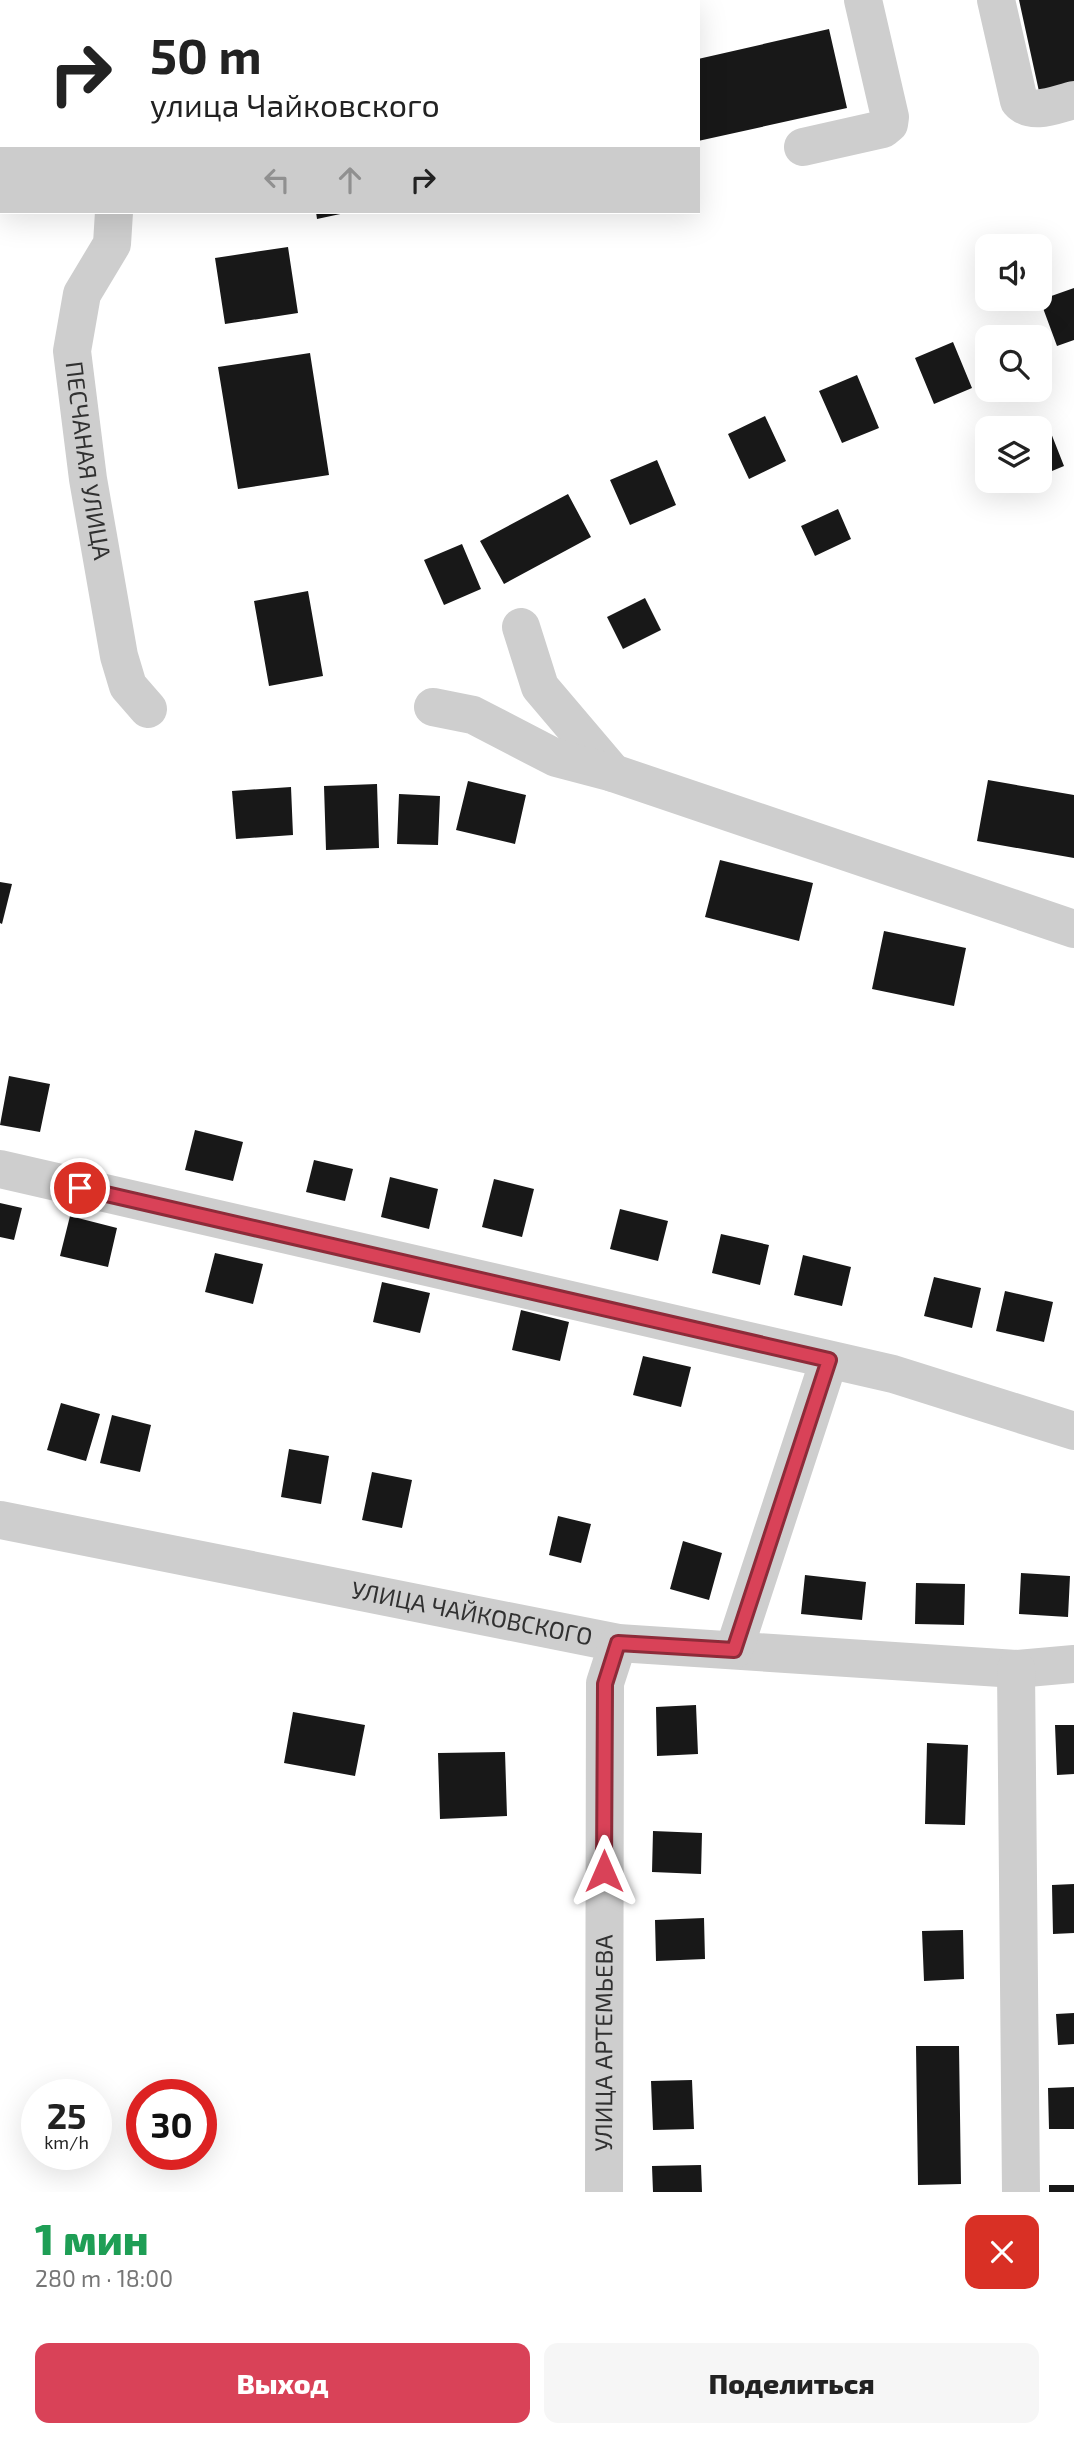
<!DOCTYPE html>
<html lang="ru">
<meta charset="utf-8">
<style>
:root{--surface:#fff;--page:#f6f6f6;--text:#222;--muted:#767676;--accent:#d94258}
body{margin:0;font-family:"Exo 2",sans-serif;background:var(--page);color:var(--text);height:100vh;display:flex;flex-direction:column;font-size:26px;white-space:nowrap}
*{box-sizing:border-box;margin:0}
p{font-size:23px;color:var(--muted)}
.icon{flex:none;width:38px;height:38px;fill:none;stroke:currentColor;stroke-width:2;stroke-linecap:round;stroke-linejoin:round}
.map{position:relative;height:2192px;overflow:hidden}
.sheet{display:flex;flex-direction:column;background:var(--surface);flex:1}
.sheet>*{flex:none}
.hud{position:absolute;left:0px;top:0px;width:700px;height:214px;box-shadow:0 7px 28px #0002;background:#fff;color:var(--text);overflow:hidden}
.buttons{position:absolute;left:975px;top:234px;display:grid;gap:14px}
.buttons a{display:grid;place-items:center;width:77px;height:77px;border-radius:14px;background:var(--surface);box-shadow:0 7px 28px #0002;font-size:35px}
.speed{position:absolute;left:21px;top:2079px;display:flex;gap:14px;font-size:35px;font-weight:700;text-align:center}
.speed>*{display:grid;place-content:center;width:91px;height:91px;border-radius:50%;background:var(--surface);box-shadow:0 7px 28px #0002;line-height:1}
.speed small{font-size:18px;font-weight:400}
.speed .limit{border:10px solid #d22;background:#fff;color:#111}
.pin{position:absolute;display:grid;place-items:center;width:60px;height:60px;color:#fff;margin:-30px;border:4px solid #fff;border-radius:50%;box-shadow:0 2px 7px #0007}
.me{position:absolute;width:77px;margin:-38px;rotate:0deg;stroke-linejoin:round;filter:drop-shadow(0 0 5px #0008)}
.turn{display:flex;align-items:center;gap:24px;height:147px;padding:0 35px;font-size:32px}
.turn .icon{width:91px;height:91px;stroke-width:2.5}
.turn b{display:block;font-size:49px;line-height:60px}
.lanes{display:flex;align-items:center;height:66px;padding:0 35px;background:#0003;justify-content:center;gap:35px;direction:ltr}
.lanes .off{opacity:.35}
.round{display:grid;place-items:center;flex:none;width:74px;height:74px;border-radius:14px;background:var(--page)}
.overview{display:flex;align-items:center;justify-content:space-between;height:119px;padding:0 35px}
h1{font-size:42px;font-weight:800;line-height:52px;color:#1e9e55}
.primary-button{display:flex;gap:14px;margin-top:auto;padding:14px 35px}
.primary-button a{flex:1;height:80px;border-radius:14px;background:var(--accent);color:#fff;font-size:28px;font-weight:800;line-height:80px;text-align:center}
.primary-button a+a{background:var(--page);color:var(--text)}
.map>svg:first-child{display:block}
.building{fill:#181818}
.lines{fill:none;stroke-linecap:round;stroke-linejoin:round}
.path{stroke:#cbcbcb;stroke-width:4.5;stroke-dasharray:3.5 3.5;stroke-linecap:butt}
.minor{stroke:#cecece;stroke-width:38}
.route-casing{stroke:#8d2b39;stroke-width:18}
.route{stroke:#d94258;stroke-width:12}
.labels{text-anchor:middle;stroke-width:7;stroke-linejoin:round;paint-order:stroke}
.street-label{font-size:24px;fill:#313131;stroke:#fff}
</style>
<div class="map">
<svg width="1074" height="2192" viewBox="0 0 1074 2192">
<rect width="100%" height="100%" fill="#fff"/>
<!-- building -->
<path class="building" d="M1019,0H1074V89L1040,96Z
M829,29L847,108L698,141V59Z
M316,212H345V213L317,219Z
M288,247L298,313L225,324L215,258Z
M1074,288V340L1057,346L1040,300Z
M953,342L972,388L934,404L915,358Z
M310,353L329,475L238,489L218,367Z
M857,375L879,428L842,443L819,391Z
M765,416L786,461L749,479L728,434Z
M1051,433L1064,466L1040,476V437Z
M657,460L676,505L630,525L610,480Z
M568,494L591,537L504,584L480,541Z
M838,509L851,539L815,556L801,526Z
M462,544L481,589L444,605L424,560Z
M308,591L323,676L269,686L254,601Z
M645,598L661,630L623,649L607,617Z
M988,780L1074,795V858L977,841Z
M468,781L526,795L515,844L456,830Z
M377,784L379,848L326,850L324,786Z
M291,787L293,835L236,839L232,791Z
M399,794L440,796L438,845L397,844Z
M720,860L813,883L799,941L705,917Z
M0,882L12,884L2,924L0,923Z
M884,931L966,948L954,1006L872,989Z
M9,1076L50,1084L40,1132L0,1125Z
M195,1130L243,1142L233,1181L185,1170Z
M314,1160L353,1169L345,1201L306,1192Z
M390,1177L438,1189L429,1229L381,1217Z
M494,1179L534,1189L522,1237L482,1227Z
M0,1203L22,1208L14,1240L0,1237Z
M620,1209L668,1221L658,1261L610,1249Z
M70,1216L117,1228L108,1267L60,1256Z
M721,1234L769,1245L760,1285L712,1273Z
M215,1253L263,1264L253,1304L205,1292Z
M803,1255L851,1267L842,1306L794,1295Z
M934,1277L981,1288L972,1328L924,1316Z
M382,1282L430,1293L420,1333L373,1322Z
M1005,1291L1053,1302L1044,1342L996,1331Z
M521,1310L569,1322L560,1361L512,1350Z
M643,1356L691,1367L681,1407L633,1395Z
M61,1403L100,1414L86,1461L47,1450Z
M112,1415L151,1425L140,1472L100,1463Z
M289,1449L329,1456L321,1504L281,1497Z
M372,1472L412,1480L402,1528L362,1520Z
M558,1516L591,1524L581,1563L549,1555Z
M683,1541L722,1553L709,1600L670,1589Z
M1021,1573L1070,1576L1068,1617L1019,1614Z
M805,1575L866,1582L862,1620L801,1614Z
M916,1583L965,1584L964,1625L915,1624Z
M696,1705L698,1754L657,1756L656,1707Z
M293,1712L365,1725L355,1776L284,1763Z
M1055,1725H1074V1774L1057,1775Z
M927,1743L968,1745L965,1825L925,1824Z
M505,1752L507,1816L440,1819L438,1753Z
M653,1831L702,1833L701,1874L652,1872Z
M1074,1884V1933L1053,1934L1052,1885Z
M704,1918L705,1959L656,1961L655,1920Z
M963,1930L964,1979L924,1981L922,1931Z
M1074,2013V2044L1058,2045L1056,2014Z
M916,2046H959L961,2184L918,2185Z
M692,2080L694,2129L653,2130L651,2081Z
M1074,2087V2129H1049L1048,2088Z
M701,2165L702,2192H653L652,2166Z
M1049,2185H1074V2192H1049Z"/>
<g class="lines">
<!-- path -->
<path class="path" d="M4,0L5,2"/>
<!-- minor -->
<g class="minor">
<path d="M79,0V2"/>
<path d="M600,0L601,2"/>
<path d="M996,0L1019,101C1032,116 1057,104 1074,100"/>
<path d="M662,2L670,0"/>
<path d="M803,147L883,129L889,124L890,117L863,0"/>
<path id="s1" d="M114,212L112,244L82,294L72,351L88,479L119,656L128,686L148,709"/>
<path d="M521,627L540,687L613,773"/>
<path d="M433,707L473,715L556,758L613,773L1074,929"/>
<path d="M0,1169L893,1374L1074,1431"/>
<path id="s2" d="M0,1520L618,1643L1016,1669L1074,1664"/>
<path d="M734,1650L829,1360"/>
<path d="M1016,1669L1021,2192"/>
<path id="s3" d="M604,2192L605,1683L618,1643"/>
</g>
</g>
<g class="lines">
<defs>
<path id="route" d="M80,1188L829,1360L734,1650L618,1643L605,1684L604,1871"/>
</defs>
<!-- route casing -->
<use href="#route" class="route-casing"/>
<!-- route -->
<use href="#route" class="route"/>
</g>
<g class="labels">
<!-- street labels -->
<g class="street-label">
<text dy="8" stroke="none"><textPath href="#s1" startOffset="259">ПЕСЧАНАЯ УЛИЦА</textPath></text>
<text dy="8" stroke="none"><textPath href="#s2" startOffset="481">УЛИЦА ЧАЙКОВСКОГО</textPath></text>
<text dy="8" stroke="none"><textPath href="#s3" startOffset="149">УЛИЦА АРТЕМЬЕВА</textPath></text>
</g>
</g>
</svg>
<div class="buttons">
<a><svg class="icon" aria-label="sound" viewBox="0 0 24 24"><path d="M4 9h4l5-4v14l-5-4H4zM17 9q2 3 0 6"/></svg></a>
<a><svg class="icon" aria-label="search" viewBox="0 0 24 24"><circle cx="10" cy="10" r="6"/><path d="M15 15l6 6"/></svg></a>
<a><svg class="icon" aria-label="layers" viewBox="0 0 24 24"><path d="M12 4l9 5-9 5-9-5zM3 14l9 5 9-5"/></svg></a>
</div>
<div class="speed"><div>25<small>km/h</small></div><div class="limit">30</div></div>
<div class="pin" style="left:80px;top:1188px;background:#d93025"><svg class="icon" aria-label="arrive" viewBox="0 0 24 24"><path d="M6 21V4h12l-3 4 3 4H6"/></svg></div>
<svg class="me" style="left:604px;top:1871px" viewBox="-20 -20 40 40"><path d="M0-17L14 15 0 8-14 15z" fill="#d94258" stroke="#fff" stroke-width="4"/></svg>
<div class="hud">
<div class="turn"><svg class="icon" aria-label="right" viewBox="0 0 24 24"><path d="M7 20v-9h11M14 6l5 5-5 5"/></svg><div><b>50 m</b>улица Чайковского</div></div>
<div class="lanes"><svg class="icon off" aria-label="left" viewBox="0 0 24 24"><path d="M17 20v-9H6M10 6l-5 5 5 5"/></svg><svg class="icon off" aria-label="ahead" viewBox="0 0 24 24"><path d="M12 20V5M6 11l6-6 6 6"/></svg><svg class="icon" aria-label="right" viewBox="0 0 24 24"><path d="M7 20v-9h11M14 6l5 5-5 5"/></svg></div>
</div>
</div>
<section class="sheet">
<div class="overview"><div><h1>1 мин</h1><p>280 m · 18:00</p></div><a class="round" style="background:#d93025;color:#fff"><svg class="icon" aria-label="close" viewBox="0 0 24 24"><path d="M6 6l12 12M18 6L6 18"/></svg></a></div>
<div class="primary-button"><a>Выход</a><a>Поделиться</a></div>
</section>
